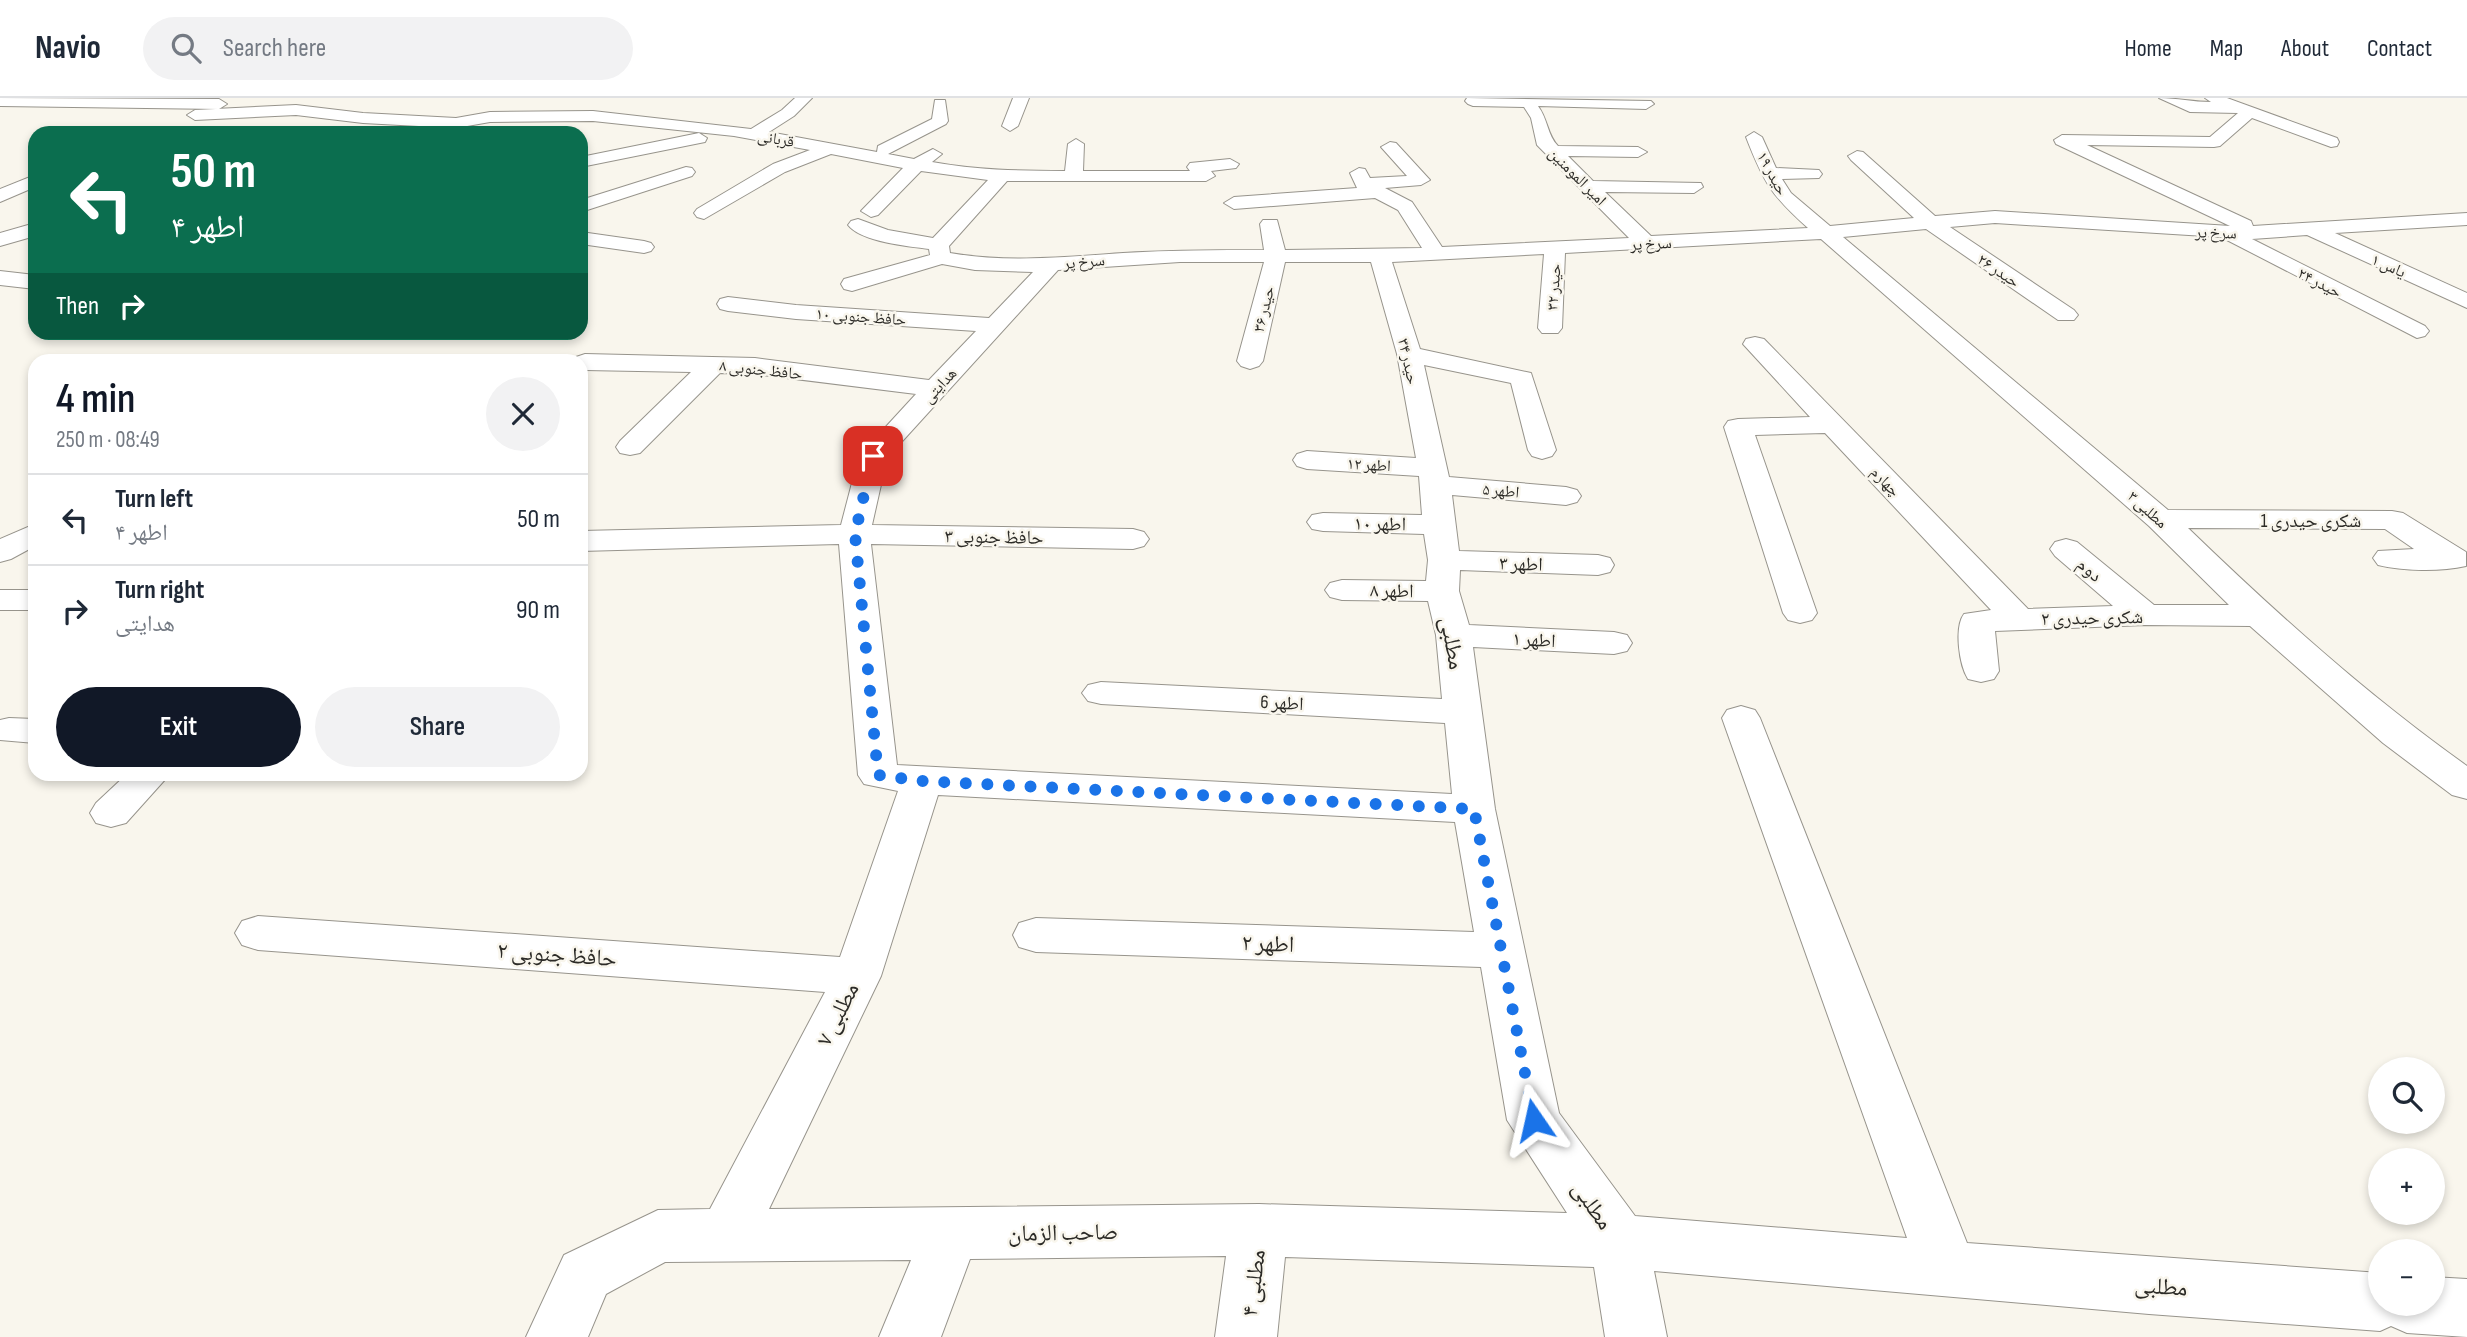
<!DOCTYPE html>
<meta charset="utf-8">
<style>
:root{--surface:#fff;--page:#f2f2f3;--text:#1f2937;--muted:#747a83;--line:#e0e1e3;--accent:#111827}
body{margin:0;font-family:"Sofia Sans Condensed","Noto Naskh Arabic",sans-serif;background:var(--page);color:var(--text);height:100vh;display:flex;flex-direction:column;font-size:26px;white-space:nowrap}
*{box-sizing:border-box;margin:0}
p{font-size:23px;color:var(--muted)}
.icon{flex:none;width:38px;height:38px;fill:none;stroke:currentColor;stroke-width:2;stroke-linecap:round;stroke-linejoin:round}
.map{position:relative;flex:1;overflow:hidden}
.drawer{position:absolute;left:28px;top:256px;width:560px;height:427px;display:flex;flex-direction:column;background:var(--surface);border-radius:21px;box-shadow:0 4px 10px #0003}
.drawer>*{flex:none}
.hud{position:absolute;left:28px;top:28px;width:560px;height:214px;border-radius:21px;box-shadow:0 4px 10px #0003;background:#0b6e4f;color:#fff;overflow:hidden}
.controls{position:absolute;left:2368px;top:959px;display:grid;gap:14px}
.controls a{display:grid;place-items:center;width:77px;height:77px;border-radius:50%;background:var(--surface);box-shadow:0 4px 10px #0003;font-size:35px}
.pin{position:absolute;display:grid;place-items:center;width:60px;height:60px;color:#fff;margin:-30px;border-radius:14px;box-shadow:0 4px 10px #0006}
.me{position:absolute;width:77px;margin:-38px;rotate:349deg;stroke-linejoin:round;filter:drop-shadow(0 0 5px #0008)}
.turn{display:flex;align-items:center;gap:24px;height:147px;padding:0 28px;font-size:32px}
.turn .icon{width:91px;height:91px;stroke-width:2.5}
.turn b{display:block;font-size:49px;line-height:60px}
.then{display:flex;align-items:center;height:66px;padding:0 28px;background:#0003;gap:14px;font-size:26px}
.round{display:grid;place-items:center;flex:none;width:74px;height:74px;border-radius:37px;background:var(--page)}
.headline{display:flex;align-items:center;justify-content:space-between;height:119px;padding:0 28px}
h1{font-size:42px;font-weight:600;line-height:52px;color:var(--accent)}
.cta{display:flex;gap:14px;margin-top:auto;padding:14px 28px}
.cta a{flex:1;height:80px;border-radius:42px;background:var(--accent);color:#fff;font-size:28px;font-weight:600;line-height:80px;text-align:center}
.cta a+a{background:var(--page);color:var(--text)}
ul{padding:0;list-style:none}
li{display:flex;align-items:center;gap:21px;height:91px;padding:0 28px;border-top:2px solid var(--line)}
li div{flex:1}
li b{display:block;font-size:26px}
li em{font-style:normal}
header{display:flex;align-items:center;gap:42px;box-sizing:border-box;height:98px;padding:0 35px;background:var(--surface);border-bottom:2px solid var(--line)}
header strong{font-size:33px}
nav{display:flex;gap:38px;margin-inline-start:auto;font-size:24px}
.search{width:490px;height:63px;background:var(--page);display:flex;align-items:center;gap:18px;box-sizing:border-box;padding:0 24px;border-radius:38px;color:var(--muted);font-size:26px}
.map>svg:first-child{display:block}
.lines{fill:none;stroke-linecap:round;stroke-linejoin:round}
.minor-casing{stroke:#97948c;stroke-width:2}
.minor{fill:#fff;fill-rule:evenodd}
.route{stroke:#1a73e8;stroke-width:12;stroke-dasharray:0 21.6}
.labels{text-anchor:middle;stroke-width:5;stroke-linejoin:round;paint-order:stroke}
.far-street-label{font-size:16px;fill:#2c2b27;stroke:#f9f6ed}
.street-label{font-size:19px;fill:#2c2b27;stroke:#f9f6ed}
.near-street-label{font-size:23px;fill:#2c2b27;stroke:#f9f6ed}
</style>
<header>
<strong>Navio</strong>
<div class="search"><svg class="icon" aria-label="search" viewBox="0 0 24 24"><circle cx="10" cy="10" r="6"/><path d="M15 15l6 6"/></svg>Search here</div>
<nav><a>Home</a><a>Map</a><a>About</a><a>Contact</a></nav>
</header>
<div class="map">
<svg width="2467" height="1239" viewBox="0 0 2467 1239">
<rect width="100%" height="100%" fill="#f9f6ed"/>
<g class="lines">
<defs>
<path id="minor" d="M0,0L219,1L227,6L219,11L0,8Z
M795,0H812L794,18L769,34L877,54L878,48L932,21L935,2H945L948,23L946,26L888,56L914,61L933,51L942,56L932,64C976,72 1020,73 1065,73L1068,46L1076,41L1084,46L1083,73H1190L1187,69L1190,65L1230,61L1239,66L1236,70L1211,73L1215,78L1206,83H1007L949,148L950,155C1008,165 1065,159 1123,155C1170,152 1217,152 1264,152L1260,126L1263,122H1277L1285,152L1422,150L1398,112L1375,100L1234,111L1224,105L1234,99L1357,90L1350,75L1359,70L1365,71L1370,80L1407,78L1381,49L1390,44L1396,45L1430,82L1421,87L1385,90L1412,104L1442,149L1629,140L1537,47L1531,20L1524,9L1473,8L1468,6L1465,3L1467,0L1651,3L1654,6L1646,11L1538,8C1548,21 1547,37 1558,48L1638,49L1647,54L1638,59L1568,58L1593,83L1701,85L1703,89L1694,95L1605,94L1651,138L1808,130C1771,97 1764,85 1746,39L1754,34L1762,39L1776,70L1819,72L1822,76L1819,80L1782,81L1791,95L1830,128L1914,120L1851,62L1848,58L1857,53L1863,54L1935,118L1995,113L2230,128L2056,46L2054,42L2062,37L2210,39L2238,15L2190,14L2159,0C2177,0 2193,4 2211,4L2205,0H2227L2337,40L2339,44L2337,48L2331,49L2252,20L2220,48L2214,49L2087,47L2251,123L2253,128L2467,115V127L2335,135L2467,195V210L2307,137L2252,141L2425,228L2429,233L2425,238L2417,240L2221,139L1995,125L1950,129L2074,212L2078,217L2074,222H2058L1926,131L1843,139L2168,412L2392,413L2403,415L2466,454V468C2440,474 2403,473 2378,467L2373,460L2378,453L2414,451L2385,431L2188,430C2276,515 2367,597 2467,668V701L2452,697L2383,645L2250,528L2145,527L1995,533L1999,573L1994,581L1981,584L1968,581C1959,567 1954,529 1964,516L1991,512L1825,335L1755,337L1817,515L1812,522L1800,525L1788,522L1783,515L1724,329L1728,323L1738,321L1810,319L1743,246L1746,241L1755,239L1764,241L2028,511L2113,508L2055,458L2050,451L2055,444L2066,441L2077,444L2154,507H2229L2149,428L1821,141L1565,155L1562,230L1558,235H1542L1538,230L1544,156L1392,164L1420,251L1531,275L1556,352L1552,358L1542,361L1532,358L1528,352L1511,285L1424,267L1449,379L1566,389L1577,392L1581,398L1577,404L1566,407L1452,397L1459,453L1598,457L1610,460L1614,467L1610,474L1598,477L1460,472L1459,493L1469,527L1614,534L1627,537L1632,545L1627,553L1614,556L1473,549L1495,711L1559,1015L1635,1118L1907,1140L1722,620L1727,612L1741,608L1755,612L1760,620L1967,1145L2380,1175V1206H2432V1179L2467,1181V1239L2407,1235L2391,1228L2380,1233L2149,1216L1654,1173L1667,1239H1605L1594,1169L1285,1159L1277,1239H1215L1226,1158L970,1161L941,1239H879L911,1162L665,1164L606,1196L588,1239H526L564,1157L658,1112L710,1111L825,894L258,852L242,847L235,835L242,823L258,818L840,859L898,693L864,686L858,677L839,446L581,453V433L841,427L859,358L916,296L755,276L720,275L640,355L630,357L620,355L616,349L620,343L691,274L585,272L581,271V262H573L576,259L585,256L755,260L929,282L976,233L796,221L728,213L720,211L717,206L720,201L728,199L796,207L989,220L1033,174L975,172L942,166L852,193L844,191L841,186L844,181L930,157L929,151C908,148 861,144 848,127L851,123L858,121L888,132L933,140L988,82L921,73L878,117L871,119L861,113L903,70L831,56L785,74L704,121L697,119L694,115L697,111L773,66L810,52L734,38L593,23L490,24L456,30L363,25L296,17L195,22L187,17L195,12L296,7L363,15L456,20L490,14L593,13L751,31L782,12ZM1180,164H1264L1237,263L1241,268L1250,271L1259,268L1263,263L1285,164H1371L1397,256L1416,360L1307,353L1297,356L1293,362L1297,368L1307,371L1419,378L1422,417L1323,415L1312,417L1307,424L1312,431L1323,433L1424,436L1428,462L1426,483L1342,482L1330,485L1325,492L1330,499L1342,502L1428,503L1436,537L1442,601L1101,584L1088,587L1082,595L1088,603L1101,606L1445,625L1452,696L897,667L871,446L1133,451L1144,448L1149,441L1144,434L1133,431L872,427L887,360L1058,172ZM938,697L1455,724L1474,834L1036,820L1019,825L1013,837L1019,849L1036,854L1481,869L1507,1022L1567,1115L1259,1106L769,1111L881,878Z
M1013,0H1029L1018,28L1010,33L1002,28Z
M699,35L707,40L705,44L581,69V59Z
M686,69L692,70L695,74L692,78L581,114V102Z
M35,77V89L0,104V91Z
M35,125V138L0,148V135Z
M581,134L644,143L651,145L654,149L651,153L644,155L581,146Z
M0,173L35,177V191L0,187Z
M35,426V448L11,461L0,464V441Z
M0,492H35V512H0Z
M9,620L35,621V645L0,642V622Z
M127,676H170L126,725L111,729L96,725L90,715L96,705Z"/>
</defs>
<!-- minor casing -->
<use href="#minor" class="minor-casing"/>
<!-- minor -->
<use href="#minor" class="minor"/>
</g>
<g class="lines">
<!-- route -->
<path class="route" d="M873,358L855,436L878,677L922,683L1474,711L1534,1022"/>
</g>
<g class="labels">
<!-- far-street labels -->
<g class="far-street-label">
<text transform="translate(776 40) rotate(10)" y="6">قربانی</text>
<text transform="translate(1773 75) rotate(61)" y="6">حیدر ۱۹</text>
<text transform="translate(1578 78) rotate(45)" y="6">امیر المومنین</text>
<text transform="translate(2216 134) rotate(2)" y="6">سرخ پر</text>
<text transform="translate(1651 145) rotate(-3)" y="6">سرخ پر</text>
<text transform="translate(1084 163) rotate(-5)" y="6">سرخ پر</text>
<text transform="translate(2389 167) rotate(24)" y="6">یاس ۱</text>
<text transform="translate(1999 172) rotate(34)" y="6">حیدر ۲۶</text>
<text transform="translate(2320 184) rotate(27)" y="6">حیدر ۲۴</text>
<text transform="translate(1553 189) rotate(-86)" y="6">حیدر ۳۲</text>
<text transform="translate(1263 211) rotate(-76)" y="6">حیدر ۳۶</text>
<text transform="translate(861 218) rotate(4)" y="6">حافظ جنوبی ۱۰</text>
<text transform="translate(1409 263) rotate(77)" y="6">حیدر ۳۴</text>
<text transform="translate(761 271) rotate(6)" y="6">حافظ جنوبی ۸</text>
<text transform="translate(939 287) rotate(-47)" y="6">هدایتی</text>
<text transform="translate(1369 366) rotate(3)" y="6">اطهر ۱۲</text>
<text transform="translate(1886 383) rotate(46)" y="6">چهارم</text>
<text transform="translate(1501 392) rotate(5)" y="6">اطهر ۵</text>
<text transform="translate(2148 411) rotate(42)" y="6">مطلبی ۳</text>
</g>
<!-- street labels -->
<g class="street-label">
<text x="2311" y="429">شکری حیدری 1</text>
<text transform="translate(1380 425) rotate(1)" y="7">اطهر ۱۰</text>
<text transform="translate(994 438) rotate(1)" y="7">حافظ جنوبی ۳</text>
<text transform="translate(1521 465) rotate(2)" y="7">اطهر ۳</text>
<text transform="translate(2090 471) rotate(40)" y="7">دوم</text>
<text transform="translate(1392 492) rotate(1)" y="7">اطهر ۸</text>
<text transform="translate(2092 519) rotate(-1)" y="7">شکری حیدری ۲</text>
<text transform="translate(1534 541) rotate(3)" y="7">اطهر ۱</text>
<text transform="translate(1282 604) rotate(3)" y="7">اطهر 6</text>
</g>
<!-- near-street labels -->
<g class="near-street-label">
<text transform="translate(1453 545) rotate(80)" y="8">مطلبی</text>
<text transform="translate(1268 845) rotate(2)" y="8">اطهر ۲</text>
<text transform="translate(557 856) rotate(4)" y="8">حافظ جنوبی ۲</text>
<text transform="translate(837 916) rotate(-63)" y="8">مطلبی ۷</text>
<text transform="translate(1593 1107) rotate(55)" y="8">مطلبی</text>
<text transform="translate(1063 1134) rotate(-1)" y="8">صاحب الزمان</text>
<text transform="translate(1253 1185) rotate(-83)" y="8">مطلبی ۴</text>
<text transform="translate(2161 1188) rotate(4)" y="8">مطلبی</text>
</g>
</g>
</svg>
<div class="controls">
<a><svg class="icon" aria-label="search" viewBox="0 0 24 24"><circle cx="10" cy="10" r="6"/><path d="M15 15l6 6"/></svg></a>
<a>+</a>
<a>−</a>
</div>
<div class="pin" style="left:873px;top:358px;background:#d93025"><svg class="icon" aria-label="arrive" viewBox="0 0 24 24"><path d="M6 21V4h12l-3 4 3 4H6"/></svg></div>
<svg class="me" style="left:1534px;top:1022px" viewBox="-20 -20 40 40"><path d="M0-17L14 15 0 8-14 15z" fill="#1a73e8" stroke="#fff" stroke-width="4"/></svg>
<div class="hud">
<div class="turn"><svg class="icon" aria-label="left" viewBox="0 0 24 24"><path d="M17 20v-9H6M10 6l-5 5 5 5"/></svg><div><b>50 m</b>اطهر ۴</div></div>
<div class="then">Then<svg class="icon" aria-label="right" viewBox="0 0 24 24"><path d="M7 20v-9h11M14 6l5 5-5 5"/></svg></div>
</div>
<section class="drawer">
<div class="headline"><div><h1>4 min</h1><p>250 m · 08:49</p></div><a class="round"><svg class="icon" aria-label="close" viewBox="0 0 24 24"><path d="M6 6l12 12M18 6L6 18"/></svg></a></div>
<ul>
<li><svg class="icon" aria-label="left" viewBox="0 0 24 24"><path d="M17 20v-9H6M10 6l-5 5 5 5"/></svg><div><b>Turn left</b><p>اطهر ۴</p></div><em>50 m</em></li>
<li><svg class="icon" aria-label="right" viewBox="0 0 24 24"><path d="M7 20v-9h11M14 6l5 5-5 5"/></svg><div><b>Turn right</b><p>هدایتی</p></div><em>90 m</em></li>
</ul>
<div class="cta"><a>Exit</a><a>Share</a></div>
</section>
</div>
